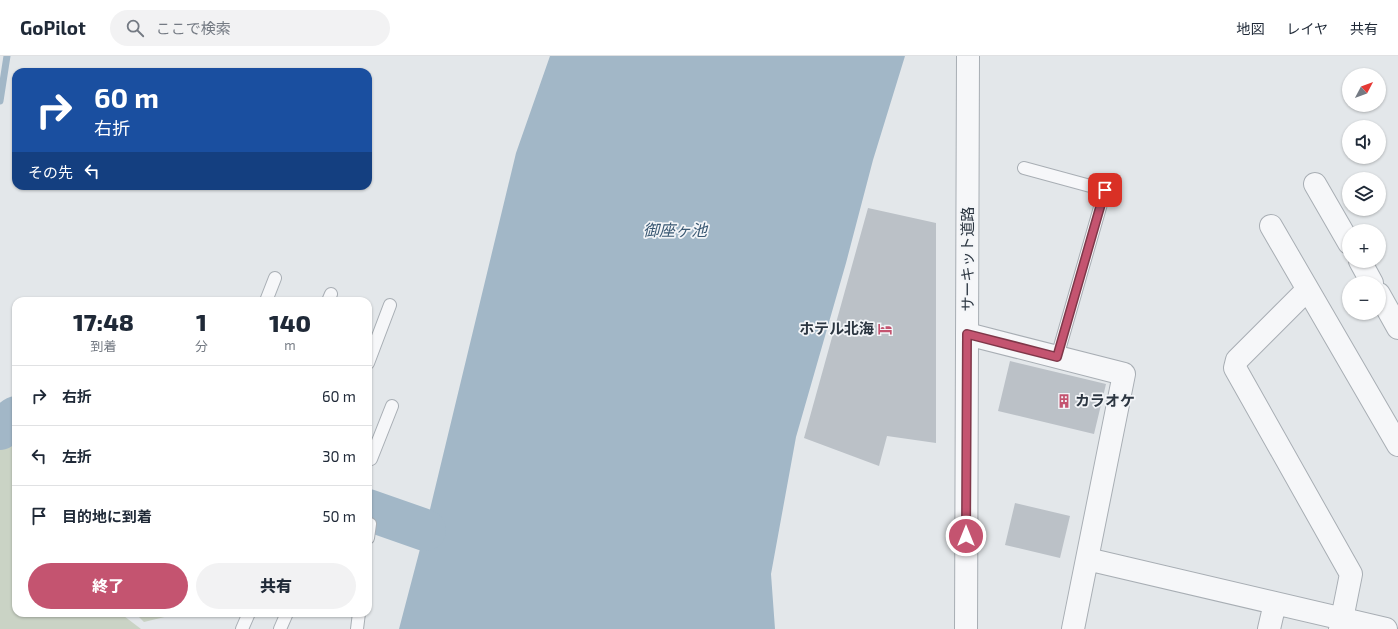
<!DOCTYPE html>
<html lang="ja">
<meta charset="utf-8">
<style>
:root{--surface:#fff;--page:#f2f2f3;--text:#1f2937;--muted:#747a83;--line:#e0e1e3;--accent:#c45470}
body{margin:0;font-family:"Exo 2","Noto Sans JP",sans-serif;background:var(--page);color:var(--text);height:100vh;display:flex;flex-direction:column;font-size:15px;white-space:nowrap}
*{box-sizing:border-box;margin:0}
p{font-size:13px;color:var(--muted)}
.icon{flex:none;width:22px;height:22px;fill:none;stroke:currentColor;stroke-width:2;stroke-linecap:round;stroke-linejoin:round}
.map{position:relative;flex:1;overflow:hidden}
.sheet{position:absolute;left:12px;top:241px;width:360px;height:320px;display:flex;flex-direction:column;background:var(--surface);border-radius:12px;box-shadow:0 1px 3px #0004}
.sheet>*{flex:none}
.guide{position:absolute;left:12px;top:12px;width:360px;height:122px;border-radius:12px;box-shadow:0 1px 3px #0004;background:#1a4fa0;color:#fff;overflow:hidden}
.needle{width:26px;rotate:49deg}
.fabs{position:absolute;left:1342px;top:12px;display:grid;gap:8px}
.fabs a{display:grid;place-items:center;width:44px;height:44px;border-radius:50%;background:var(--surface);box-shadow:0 1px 3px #0004;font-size:20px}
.pin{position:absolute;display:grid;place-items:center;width:34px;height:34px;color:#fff;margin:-17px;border-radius:8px;box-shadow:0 2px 6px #0006}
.me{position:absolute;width:44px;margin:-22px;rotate:0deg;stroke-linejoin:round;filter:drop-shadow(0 0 3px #0008)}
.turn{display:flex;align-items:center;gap:14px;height:84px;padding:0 16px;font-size:18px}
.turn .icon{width:52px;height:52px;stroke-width:2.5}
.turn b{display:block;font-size:28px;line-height:34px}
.then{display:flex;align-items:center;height:38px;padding:0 16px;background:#0003;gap:8px;font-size:15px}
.eta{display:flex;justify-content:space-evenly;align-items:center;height:68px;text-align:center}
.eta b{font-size:24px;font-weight:800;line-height:28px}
.action{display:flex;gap:8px;margin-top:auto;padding:8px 16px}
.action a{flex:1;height:46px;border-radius:24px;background:var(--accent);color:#fff;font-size:16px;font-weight:800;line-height:46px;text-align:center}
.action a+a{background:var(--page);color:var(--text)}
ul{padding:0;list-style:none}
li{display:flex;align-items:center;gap:12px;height:60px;padding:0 16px;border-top:1px solid var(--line)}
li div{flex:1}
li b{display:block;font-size:15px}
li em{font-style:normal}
header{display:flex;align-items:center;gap:24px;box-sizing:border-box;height:56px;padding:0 20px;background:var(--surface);border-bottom:1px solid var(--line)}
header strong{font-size:19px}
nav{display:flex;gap:22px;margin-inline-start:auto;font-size:14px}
.search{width:280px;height:36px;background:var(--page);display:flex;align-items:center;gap:10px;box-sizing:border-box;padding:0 14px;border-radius:22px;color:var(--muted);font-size:15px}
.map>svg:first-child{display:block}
.green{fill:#cad3c5}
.water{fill:#a2b7c7}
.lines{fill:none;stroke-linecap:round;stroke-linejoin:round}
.stream{stroke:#a2b7c7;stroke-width:7}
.river{stroke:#a2b7c7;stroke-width:42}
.building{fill:#bbc1c7}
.service-casing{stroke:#a8aeb4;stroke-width:14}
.minor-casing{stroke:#a8aeb4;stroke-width:24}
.tertiary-casing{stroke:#a8aeb4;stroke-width:24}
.service{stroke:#f6f7f9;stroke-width:12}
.minor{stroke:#f6f7f9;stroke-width:22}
.tertiary{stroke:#f6f7f9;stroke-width:22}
.route-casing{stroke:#7f3749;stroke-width:10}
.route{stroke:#c45470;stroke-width:7}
.labels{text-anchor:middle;stroke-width:3.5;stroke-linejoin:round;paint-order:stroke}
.street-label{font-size:15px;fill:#2c3641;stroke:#f3f5f8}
.poi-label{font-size:15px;font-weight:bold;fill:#2c3641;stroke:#f3f5f8;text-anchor:end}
.water-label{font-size:16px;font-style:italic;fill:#3a5872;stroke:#f3f5f8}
</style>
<header>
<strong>GoPilot</strong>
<div class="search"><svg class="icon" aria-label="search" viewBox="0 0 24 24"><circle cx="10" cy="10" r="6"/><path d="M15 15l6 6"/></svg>ここで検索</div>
<nav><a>地図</a><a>レイヤ</a><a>共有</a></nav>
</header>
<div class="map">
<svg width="1398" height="573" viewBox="0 0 1398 573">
<rect width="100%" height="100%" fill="#e3e7ea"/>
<!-- green -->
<path class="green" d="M16,369V557H120L141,573H0V381Z
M135,557H181L144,566Z"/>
<!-- water -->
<path class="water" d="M550,0H905L873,104L846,207L796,381L771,518L775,573H399L425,474L516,97Z"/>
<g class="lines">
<!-- stream -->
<path class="stream" d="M0,45L7,0"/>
<!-- river -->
<path class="river" d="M0,373L16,361
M368,454L425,474"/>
</g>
<!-- building -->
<path class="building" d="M868,152L936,167V387L887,380L879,410L804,382Z
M1010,305L1106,328L1094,378L998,355Z
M1015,447L1070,460L1060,502L1005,489Z"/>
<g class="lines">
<defs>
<path id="service" d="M1024,112L1105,134L1057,301
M266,245L275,222
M328,245L331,238
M368,307L390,249
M368,402L371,403L392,350
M368,467L370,468L368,482
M242,573L249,557
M280,573L287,557
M357,573L359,557"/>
<path id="minor" d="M1315,128L1349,187
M1271,170L1398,389
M1360,205L1372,227
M1307,234L1237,304L1235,312L1351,518L1340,573
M1379,238L1398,272
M967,278L1124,318L1073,573
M1087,503L1386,573
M1269,573L1275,547"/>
<path id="tertiary" d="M966,573L968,0"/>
</defs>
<!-- service casing -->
<use href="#service" class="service-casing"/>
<!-- minor casing -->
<use href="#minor" class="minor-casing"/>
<!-- tertiary casing -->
<use href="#tertiary" class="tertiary-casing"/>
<!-- service -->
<use href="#service" class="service"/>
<!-- minor -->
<use href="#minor" class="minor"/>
<!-- tertiary -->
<use href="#tertiary" class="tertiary"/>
</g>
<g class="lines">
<defs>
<path id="route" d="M966,480L967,278L1057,301L1105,134"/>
</defs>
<!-- route casing -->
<use href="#route" class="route-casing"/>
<!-- route -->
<use href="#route" class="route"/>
</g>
<!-- icons -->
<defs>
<symbol id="hotel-bare" viewBox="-9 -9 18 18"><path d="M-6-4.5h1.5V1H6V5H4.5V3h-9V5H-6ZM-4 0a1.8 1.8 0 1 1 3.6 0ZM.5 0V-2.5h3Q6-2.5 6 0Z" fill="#c45470" stroke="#f3f5f8" stroke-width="2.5" paint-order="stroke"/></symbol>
<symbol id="building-bare" viewBox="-9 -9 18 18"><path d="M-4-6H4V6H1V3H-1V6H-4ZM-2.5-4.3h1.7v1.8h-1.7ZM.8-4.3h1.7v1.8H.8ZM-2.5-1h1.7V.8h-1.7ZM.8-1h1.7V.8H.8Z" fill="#c45470" stroke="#f3f5f8" stroke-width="2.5" paint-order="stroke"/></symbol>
</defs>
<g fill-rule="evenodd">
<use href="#hotel-bare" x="875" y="263" width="20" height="20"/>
<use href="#building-bare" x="1054" y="335" width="20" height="20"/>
</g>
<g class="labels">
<!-- street labels -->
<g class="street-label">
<text transform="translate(968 203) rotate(-90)" y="5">サーキット道路</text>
</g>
<!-- poi labels -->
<g class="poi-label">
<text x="874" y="278">ホテル北海</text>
<text x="1075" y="350" text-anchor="start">カラオケ</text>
</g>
<!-- water labels -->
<g class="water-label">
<text x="675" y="180">御座ヶ池</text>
</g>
</g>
</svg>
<div class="fabs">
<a><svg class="needle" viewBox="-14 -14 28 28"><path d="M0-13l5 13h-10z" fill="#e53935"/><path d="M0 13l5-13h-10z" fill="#747a83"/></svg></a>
<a><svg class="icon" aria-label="sound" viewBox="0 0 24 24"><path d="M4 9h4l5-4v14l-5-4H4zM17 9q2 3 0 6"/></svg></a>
<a><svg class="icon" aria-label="layers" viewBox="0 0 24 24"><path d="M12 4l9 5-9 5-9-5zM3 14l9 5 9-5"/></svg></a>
<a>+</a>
<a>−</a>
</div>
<div class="pin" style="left:1105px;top:134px;background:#d93025"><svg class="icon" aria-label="arrive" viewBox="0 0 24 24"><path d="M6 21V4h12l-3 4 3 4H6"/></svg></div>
<svg class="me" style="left:966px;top:480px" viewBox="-20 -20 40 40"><circle r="17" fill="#c45470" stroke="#fff" stroke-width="3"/><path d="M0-11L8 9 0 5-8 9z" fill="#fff"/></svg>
<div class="guide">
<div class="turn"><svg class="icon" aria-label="right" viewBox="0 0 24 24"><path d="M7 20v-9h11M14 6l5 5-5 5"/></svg><div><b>60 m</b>右折</div></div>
<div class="then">その先<svg class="icon" aria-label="left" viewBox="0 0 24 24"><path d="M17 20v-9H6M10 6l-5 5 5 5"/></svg></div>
</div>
<section class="sheet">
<div class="eta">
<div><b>17:48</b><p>到着</p></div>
<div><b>1</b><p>分</p></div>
<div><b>140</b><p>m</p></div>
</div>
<ul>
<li><svg class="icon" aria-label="right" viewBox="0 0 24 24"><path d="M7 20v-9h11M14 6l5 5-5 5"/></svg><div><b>右折</b></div><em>60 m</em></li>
<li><svg class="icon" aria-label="left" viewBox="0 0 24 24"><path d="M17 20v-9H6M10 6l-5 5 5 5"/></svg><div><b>左折</b></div><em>30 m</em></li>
<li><svg class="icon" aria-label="arrive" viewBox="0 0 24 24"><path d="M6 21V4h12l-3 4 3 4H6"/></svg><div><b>目的地に到着</b></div><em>50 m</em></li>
</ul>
<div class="action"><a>終了</a><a>共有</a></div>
</section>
</div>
